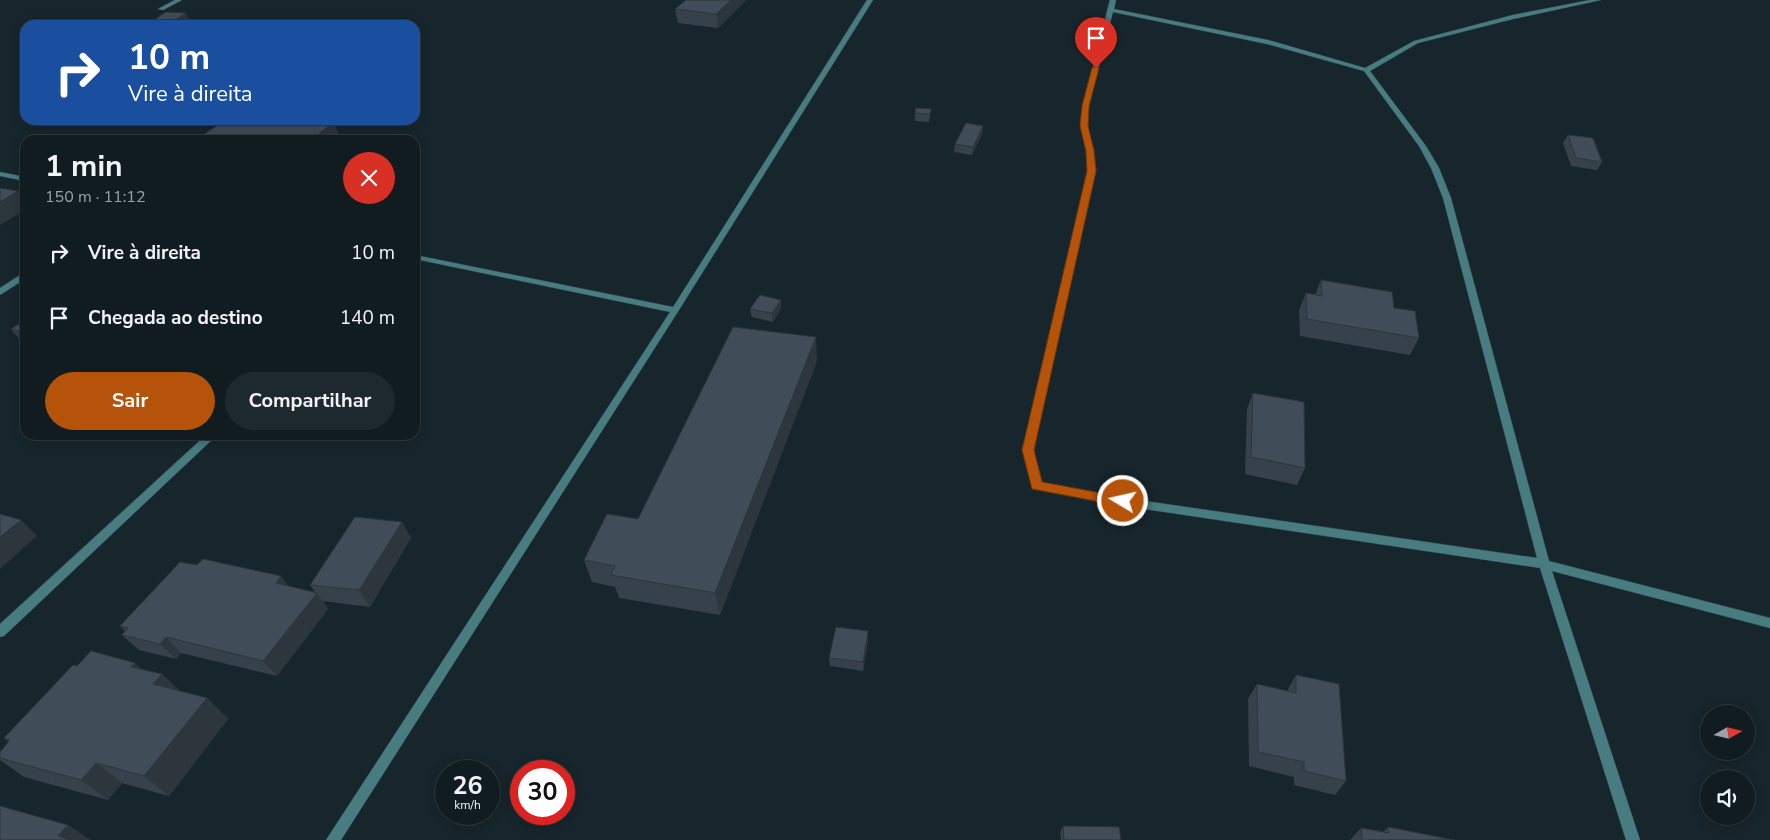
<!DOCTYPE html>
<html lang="pt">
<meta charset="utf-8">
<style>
:root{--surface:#111c21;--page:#1e292e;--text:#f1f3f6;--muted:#9ca1a5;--line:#303a3f;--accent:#b45309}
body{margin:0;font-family:"Nunito Sans",sans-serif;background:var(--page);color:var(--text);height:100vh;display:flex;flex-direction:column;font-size:19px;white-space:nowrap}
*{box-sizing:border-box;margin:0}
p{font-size:16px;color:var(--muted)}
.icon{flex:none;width:28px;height:28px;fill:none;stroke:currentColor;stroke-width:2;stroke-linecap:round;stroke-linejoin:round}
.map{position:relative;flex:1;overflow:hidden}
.side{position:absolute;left:20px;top:135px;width:400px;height:305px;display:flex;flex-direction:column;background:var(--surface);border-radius:15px;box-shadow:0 2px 12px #0003,0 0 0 1px var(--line)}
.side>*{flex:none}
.banner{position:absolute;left:20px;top:20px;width:400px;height:105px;border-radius:15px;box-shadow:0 2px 12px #0003,0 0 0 1px var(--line);background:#1a4fa0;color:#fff;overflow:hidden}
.needle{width:32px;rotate:82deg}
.buttons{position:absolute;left:1700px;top:705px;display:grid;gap:10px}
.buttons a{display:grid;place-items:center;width:55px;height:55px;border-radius:50%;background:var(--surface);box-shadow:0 2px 12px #0003,0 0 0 1px var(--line);font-size:25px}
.speed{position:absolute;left:435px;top:760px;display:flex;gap:10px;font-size:25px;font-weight:700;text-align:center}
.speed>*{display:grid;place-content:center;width:65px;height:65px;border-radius:50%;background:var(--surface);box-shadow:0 2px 12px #0003,0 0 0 1px var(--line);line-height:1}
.speed small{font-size:12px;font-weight:400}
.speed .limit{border:8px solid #d22;background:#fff;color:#111}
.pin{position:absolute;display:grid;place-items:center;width:42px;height:42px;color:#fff;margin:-51px -21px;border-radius:50% 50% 50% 0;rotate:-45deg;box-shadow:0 0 5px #0007}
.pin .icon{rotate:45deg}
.me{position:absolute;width:55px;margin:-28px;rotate:279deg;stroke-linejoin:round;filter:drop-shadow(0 0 4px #0008)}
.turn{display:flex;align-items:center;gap:18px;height:105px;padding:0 25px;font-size:22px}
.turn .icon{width:65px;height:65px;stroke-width:2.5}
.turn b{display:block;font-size:35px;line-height:42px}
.round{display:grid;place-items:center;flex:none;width:52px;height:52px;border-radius:26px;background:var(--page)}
.headline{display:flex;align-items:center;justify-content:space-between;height:85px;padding:0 25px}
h1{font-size:30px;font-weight:700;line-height:38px}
.action{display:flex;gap:10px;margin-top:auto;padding:10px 25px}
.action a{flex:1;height:58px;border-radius:30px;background:var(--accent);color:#fff;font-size:20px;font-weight:700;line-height:58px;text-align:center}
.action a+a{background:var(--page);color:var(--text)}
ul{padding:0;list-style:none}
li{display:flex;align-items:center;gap:15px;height:65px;padding:0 25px}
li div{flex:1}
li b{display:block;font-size:19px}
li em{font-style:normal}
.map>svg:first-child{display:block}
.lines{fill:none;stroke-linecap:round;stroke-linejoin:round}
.street-casing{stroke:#354348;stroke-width:1}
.street{fill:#477c81;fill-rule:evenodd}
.wall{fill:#37414b}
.shaded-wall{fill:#2d353d}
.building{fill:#404c57;stroke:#2d353d}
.route{fill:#b45309;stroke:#753606}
</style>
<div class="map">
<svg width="1770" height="840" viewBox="0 0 1770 840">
<rect width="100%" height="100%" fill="#17262c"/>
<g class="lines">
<defs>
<path id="street" d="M175,0H182L163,10L158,9Z
M867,0H873L679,310L341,840H326L670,312L415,259V255L673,307Z
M1110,0H1116L1114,9L1268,40L1365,68L1414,41L1513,15L1590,0H1601L1513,19L1418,43L1370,71L1426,146L1439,168L1451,198L1549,561L1770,618V628L1552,571L1640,840H1626L1540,568L1104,503L1033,488L1023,450L1088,171L1086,151L1081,126L1083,106ZM1113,12L1267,44L1364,71L1419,146L1431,168L1443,198L1537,558L1104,495L1042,482L1033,450L1096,171L1094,151L1087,126L1089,106Z
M0,172L25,177V181L0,176Z
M25,272V279L0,295V288Z
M206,435H217L4,636L0,637V624Z"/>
</defs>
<!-- street casing -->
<use href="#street" class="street-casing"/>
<!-- street -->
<use href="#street" class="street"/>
</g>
<!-- wall -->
<path class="wall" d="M746,0L718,28L678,23L675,9Z
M154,20H189L182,25H156Z
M931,109L929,122L915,121V113Z
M983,126L982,134L972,155L954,152L955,144Z
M1568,135L1602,162L1597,170L1571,166L1563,143Z
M1321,280L1394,308L1419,338L1410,355L1300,336L1299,310L1306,293L1315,295Z
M781,300V308L773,322L752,317L750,309Z
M25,320V346L11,329Z
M817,361L720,615L619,598L615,587L592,582L584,560L638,519Z
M1253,393L1305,468L1297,485L1245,474L1247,409Z
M402,522L411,538L370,607L323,601L328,609L277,676L181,653L176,659L139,650L122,635L125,631L120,626L289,586L315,592L310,585Z
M868,631V639L863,671L830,666L829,658Z
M77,666L142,669L162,674L180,691L207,698L228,719L169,796L122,783L108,800L24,777L0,760V752L9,742L4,738Z
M1296,675L1346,781L1335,795L1294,785V777L1249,766L1248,699L1257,684L1287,691Z
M1063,826L1121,840H1061L1060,833Z
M1388,827L1454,840H1350L1361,828L1383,832Z"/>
<!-- shaded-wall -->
<path class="shaded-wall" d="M731,0H746L718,28L716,14Z
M186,13L189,20L182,25H176L174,21Z
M334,122L340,137L337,140H311Z
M983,126L982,134L972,155L973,147Z
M18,191L25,201V210L0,225V202Z
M781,300V308L773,322L772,313Z
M816,337L817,361L720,615L715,593Z
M21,520L37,536L0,569V537Z
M402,522L411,538L370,607L359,590Z
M281,576L294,593L276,583Z
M317,593L328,609L277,676L263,661Z
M868,631V639L863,671V662Z
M166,637L181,653L176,659L160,644Z
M135,663L155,682L162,674L184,695L175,705L131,667Z
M207,698L228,719L169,796L144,776Z
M96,763L122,783L108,800L81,780Z
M68,825L91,840H64L58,836Z"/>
<!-- building -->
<path class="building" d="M686,0H731L716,14L675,9Z
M166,12L186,13L174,21L154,20Z
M916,108L931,109L930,114L915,113Z
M225,120H318L334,122L311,140H196Z
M966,123L983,126L973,147L955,144Z
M1568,135L1593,138L1602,162L1576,158Z
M0,188L18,191L0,202Z
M1321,280L1392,292L1394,308L1415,311L1419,338L1307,319L1306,293L1322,296Z
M760,295L781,300L772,313L750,309Z
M25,320V333L11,329Z
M733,327L816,337L715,593L611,575L615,566L584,560L607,514L638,519Z
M1253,393L1304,402L1305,468L1251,457Z
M0,514L21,520L0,537Z
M355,517L402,522L359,590L310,585Z
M203,559L281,576L276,583L317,593L263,661L166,637L160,644L122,635L128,628L120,626L180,562L197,565Z
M836,627L868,631L863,662L829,658Z
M91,651L135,663L131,667L162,674L153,684L207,698L144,776L96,763L81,780L0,758V752L10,740L4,738L73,665L77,666Z
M1296,675L1339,684L1346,781L1304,771V762L1258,752L1257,684L1296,693Z
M0,806L68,825L58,836L71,840H0Z
M1063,826L1119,827L1121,840H1064Z
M1388,827L1454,840H1362L1361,828L1389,833Z"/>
<!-- route -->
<path class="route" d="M1096,65L1099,68L1089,106L1088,126L1094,151L1096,171L1034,450L1042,482L1128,498L1129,501L1128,505L1123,506L1032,489L1022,450L1087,171L1086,151L1080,126L1082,106L1092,68Z"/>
</svg>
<div class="buttons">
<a><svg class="needle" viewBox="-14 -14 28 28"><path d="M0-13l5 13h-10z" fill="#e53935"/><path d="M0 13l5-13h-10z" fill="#9ca1a5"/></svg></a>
<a><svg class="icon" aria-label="sound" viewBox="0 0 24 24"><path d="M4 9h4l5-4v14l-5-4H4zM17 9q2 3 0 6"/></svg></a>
</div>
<div class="speed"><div>26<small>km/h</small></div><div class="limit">30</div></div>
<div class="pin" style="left:1096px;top:68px;background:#d93025"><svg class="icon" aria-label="arrive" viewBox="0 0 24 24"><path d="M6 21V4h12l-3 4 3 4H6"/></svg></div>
<svg class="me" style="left:1123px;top:501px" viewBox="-20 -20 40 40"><circle r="17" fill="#b45309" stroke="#fff" stroke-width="3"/><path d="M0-11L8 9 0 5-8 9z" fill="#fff"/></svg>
<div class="banner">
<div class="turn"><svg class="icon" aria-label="right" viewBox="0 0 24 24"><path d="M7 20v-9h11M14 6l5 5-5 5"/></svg><div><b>10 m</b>Vire à direita</div></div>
</div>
<section class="side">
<div class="headline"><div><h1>1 min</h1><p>150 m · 11:12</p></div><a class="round" style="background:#d93025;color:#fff"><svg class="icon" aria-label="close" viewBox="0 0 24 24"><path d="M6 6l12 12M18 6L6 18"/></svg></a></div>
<ul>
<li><svg class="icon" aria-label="right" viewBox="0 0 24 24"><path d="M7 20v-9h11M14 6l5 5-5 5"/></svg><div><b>Vire à direita</b></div><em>10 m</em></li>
<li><svg class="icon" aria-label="arrive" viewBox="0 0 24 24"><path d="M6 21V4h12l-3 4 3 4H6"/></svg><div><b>Chegada ao destino</b></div><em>140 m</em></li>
</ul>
<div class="action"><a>Sair</a><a>Compartilhar</a></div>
</section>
</div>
